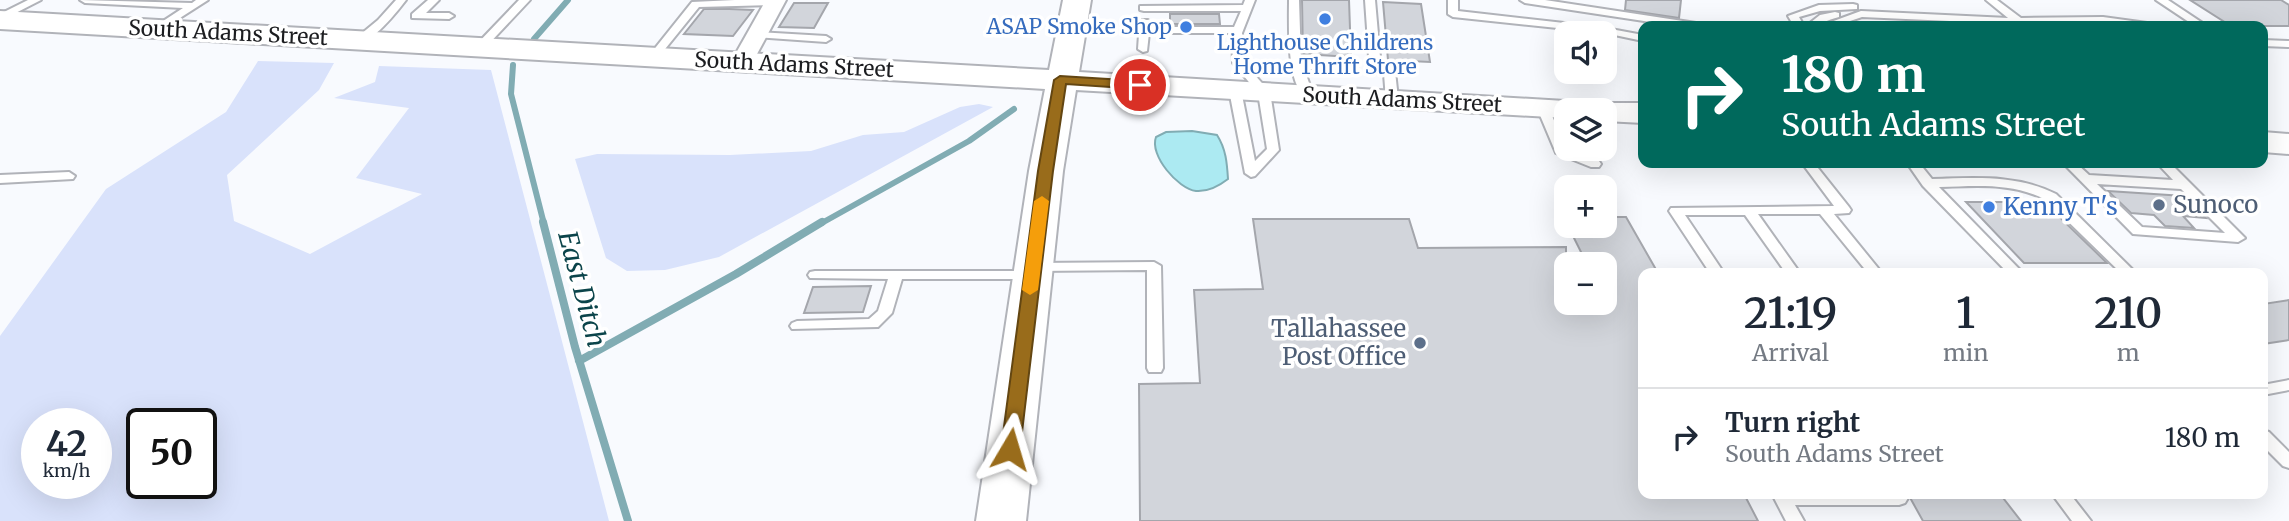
<!DOCTYPE html>
<meta charset="utf-8">
<style>
:root{--surface:#fff;--page:#f6f6f7;--text:#1f2937;--muted:#747a83;--line:#e0e1e3}
body{margin:0;font-family:Merriweather,serif;background:var(--page);color:var(--text);height:100vh;display:flex;flex-direction:column;font-size:26px;white-space:nowrap}
*{box-sizing:border-box;margin:0}
p{font-size:23px;color:var(--muted)}
.icon{flex:none;width:38px;height:38px;fill:none;stroke:currentColor;stroke-width:2;stroke-linecap:round;stroke-linejoin:round}
.map{position:relative;flex:1;overflow:hidden}
.details{position:absolute;left:1638px;top:268px;width:630px;height:231px;display:flex;flex-direction:column;background:var(--surface);border-radius:14px;box-shadow:0 7px 28px #0002}
.details>*{flex:none}
.banner{position:absolute;left:1638px;top:21px;width:630px;height:147px;border-radius:14px;box-shadow:0 7px 28px #0002;background:#00695c;color:#fff;overflow:hidden}
.fabs{position:absolute;left:1554px;top:21px;display:grid;gap:14px}
.fabs a{display:grid;place-items:center;width:63px;height:63px;border-radius:14px;background:var(--surface);box-shadow:0 7px 28px #0002;font-size:35px}
.speed{position:absolute;left:21px;top:408px;display:flex;gap:14px;font-size:35px;font-weight:700;text-align:center}
.speed>*{display:grid;place-content:center;width:91px;height:91px;border-radius:50%;background:var(--surface);box-shadow:0 7px 28px #0002;line-height:1}
.speed small{font-size:18px;font-weight:400}
.speed .limit{border:4px solid #111;border-radius:10px;background:#fff;color:#111}
.pin{position:absolute;display:grid;place-items:center;width:60px;height:60px;color:#fff;margin:-30px;border:4px solid #fff;border-radius:50%;box-shadow:0 2px 7px #0007}
.me{position:absolute;width:77px;margin:-38px;rotate:7deg;stroke-linejoin:round;filter:drop-shadow(0 0 5px #0008)}
.turn{display:flex;align-items:center;gap:24px;height:147px;padding:0 28px;font-size:32px}
.turn .icon{width:91px;height:91px;stroke-width:2.5}
.turn b{display:block;font-size:49px;line-height:60px}
.eta{display:flex;justify-content:space-evenly;align-items:center;height:119px;text-align:center}
.eta b{font-size:42px;font-weight:600;line-height:49px}
ul{padding:0;list-style:none}
li{display:flex;align-items:center;gap:21px;height:98px;padding:0 28px;border-top:2px solid var(--line)}
li div{flex:1}
li b{display:block;font-size:26px}
li em{font-style:normal}
.map>svg:first-child{display:block}
.green{fill:#d9e2fb;fill-rule:evenodd}
.water{fill:#aceaf2;stroke:#81acb3;stroke-width:2}
.lines{fill:none;stroke-linecap:round;stroke-linejoin:round}
.stream-far1{stroke:#81acb3;stroke-width:6}
.stream{stroke:#81acb3;stroke-width:8}
.building{fill:#d2d5db;stroke:#a4a6ac;stroke-width:2}
.lane-casing{stroke:#b1b3b9;stroke-width:4}
.street-casing{stroke:#b1b3b9;stroke-width:4}
.secondary-casing{stroke:#b1b3b9;stroke-width:4}
.lane{fill:#fff;fill-rule:evenodd}
.street{fill:#fff;fill-rule:evenodd}
.secondary{fill:#fff;fill-rule:evenodd}
.route{fill:#996c1b;stroke:#634612;stroke-width:2}
.slow{fill:#f59e0b}
.shop-dot{fill:#3f7fe0;stroke:#fff;stroke-width:2.5}
.service-dot{fill:#5c6f8a;stroke:#fff;stroke-width:2.5}
.labels{text-anchor:middle;stroke-width:7;stroke-linejoin:round;paint-order:stroke}
.far-shop-label{font-size:21px;fill:#366cbe;stroke:#fff;text-anchor:end}
.far-street-label{font-size:21px;fill:#1c1d20;stroke:#fff}
.service-label{font-size:24px;fill:#4e5e75;stroke:#fff;text-anchor:start}
.shop-label{font-size:24px;fill:#366cbe;stroke:#fff;text-anchor:start}
.water-label{font-size:26px;font-style:italic;fill:#0b444a;stroke:#fff}
</style>
<div class="map">
<svg width="2289" height="521" viewBox="0 0 2289 521">
<rect width="100%" height="100%" fill="#f8fafe"/>
<!-- green -->
<path class="green" d="M258,61L334,63L319,90L227,175L234,221L310,254L422,194L356,178L409,108L334,98L375,82L379,66L491,70L609,521H0V336L106,189L226,112ZM37,424H96V483H37ZM142,424H201V483H142Z
M979,104L993,107L719,257L665,270L627,271L606,258L575,159L597,154L730,155L811,151L863,135L904,132L960,107Z"/>
<!-- water -->
<path class="water" d="M1192,131L1217,135C1226,149 1227,163 1228,179C1219,186 1208,192 1196,191C1178,189 1149,155 1156,137L1166,132Z"/>
<g class="lines">
<!-- stream-far1 -->
<path class="stream-far1" d="M534,39L568,0
M513,65L511,94L544,224
M820,224L969,141L1014,109"/>
<!-- stream -->
<path class="stream" d="M543,222L575,347L628,521
M579,361L736,274L822,222"/>
</g>
<!-- building -->
<path class="building" d="M1302,0H1349L1351,57L1303,54Z
M1626,0H1681L1679,18L1625,10Z
M2190,0H2281L2289,5V26H2231Z
M1383,2L1421,4L1430,62L1388,60Z
M794,3H828L814,28L779,27Z
M704,9H729L753,10L733,36L684,34Z
M1170,14H1219L1220,24H1170Z
M2108,191L2184,196L2206,218L2183,216L2194,228L2165,226L2154,215L2131,213Z
M1966,202H2044L2107,263H2024Z
M1605,217H1626L1658,273H1643V494H1744L1758,521H1140L1139,384L1200,383L1194,290L1263,289L1253,219H1409L1418,248L1566,247V303H1605V264H1587L1568,226H1605Z
M871,286L863,312L804,313L813,287Z
M2289,300V340L2263,344V304Z
M1908,494H2000L2021,521H1923Z"/>
<g class="lines">
<defs>
<path id="lane" d="M28,0H41L0,21V14Z
M80,0L192,3L196,0H208L158,32L154,31V27L183,8L85,3Z
M396,0H406C396,13 371,45 355,43V39L378,20Z
M428,0H439L426,13H449L454,16L449,19L412,18V14Z
M519,0H530L484,49H476V45Z
M735,0H779L780,2L775,5L699,7L657,59L653,60L648,57L692,2Z
M1245,0H1255L1242,33L1243,62L1270,92L1279,150L1255,176L1251,177L1245,173L1229,90L1231,88L1235,87L1241,90L1255,161L1267,149L1258,93L1233,63L1232,33H1149L1147,51L1143,52L1138,49L1140,20H1148L1149,27H1234L1241,11H1144L1140,10V6L1243,5Z
M1289,0H1299L1301,62L1341,64L1347,67L1341,70L1304,69L1313,94L1307,97C1286,88 1289,22 1289,0Z
M1365,0H1375L1381,68L1393,69L1395,71L1398,99L1396,101L1392,102L1386,99L1384,74L1372,73L1370,71Z
M1448,0H1458V11L1600,27L1643,35V41L1605,33L1453,17L1448,14Z
M1520,0H1545L1696,23L1701,26H1677L1525,3Z
M1986,0H1997L2021,18L2103,17L2147,23L2152,26H2126L2103,23L2026,24L2021,26L2016,24L1862,17L1835,26H1820L1861,11L2008,18Z
M2156,0H2168L2207,26H2195Z
M1853,4L1857,5V9L1820,11L1799,17L1804,26H1794L1788,16L1819,5Z
M1835,12L1839,13V17C1826,20 1818,27 1806,26L1820,15Z
M757,32L826,36L831,39L826,42L753,37L752,35Z
M2263,40L2289,41V47L2263,46Z
M1543,104L1549,108L1565,148L1599,161L1601,164L1599,167H1591L1556,153L1537,108Z
M1802,163H1814L1849,207L1851,210L1849,213L1834,214L1882,273H1868L1820,214H1758L1800,273H1786L1745,215H1685L1724,273H1710L1669,211L1671,208L1834,206Z
M1907,163H1919L1932,179C1975,178 2016,174 2056,194L2136,273H2121L2046,200C2012,182 1976,186 1939,187L2023,273H2008L1923,186Z
M2063,163H2076L2089,175L2173,180L2157,163H2170L2245,238L2238,242L2133,234ZM2097,184L2181,189L2225,233L2142,227Z
M69,172L75,176L73,179L0,183V175Z
M1154,262L1161,266L1163,368L1161,372H1149L1147,368V270L1034,271L1027,267L1034,263Z
M815,271H1031L1038,275L1031,279H902L892,313L878,327L792,329L790,326L792,323L797,321L869,319L878,311L888,279L810,278L808,275L810,272Z
M2289,380V390L2263,395V385Z
M2263,430L2269,432L2289,452V468L2283,466L2263,446Z
M1772,494H1905L1908,498L1905,503L1899,505H1795L1804,521H1786Z
M2052,494H2070L2091,521H2072Z"/>
<path id="street" d="M766,0H786L750,67H734L731,62Z"/>
<path id="secondary" d="M1063,0H1091L1079,72L1598,103H1643V123L1605,121V110H1566V118L1076,90L1063,171L1026,521H976L1029,171L1045,89L0,29V11L1049,70Z
M2263,132L2289,134V154L2263,152Z"/>
</defs>
<!-- lane casing -->
<use href="#lane" class="lane-casing"/>
<!-- street casing -->
<use href="#street" class="street-casing"/>
<!-- secondary casing -->
<use href="#secondary" class="secondary-casing"/>
<!-- lane -->
<use href="#lane" class="lane"/>
<!-- street -->
<use href="#street" class="street"/>
<!-- secondary -->
<use href="#secondary" class="secondary"/>
</g>
<!-- route -->
<path class="route" d="M1060,76L1140,81L1147,85L1140,89L1066,84L1053,171L1020,449L1017,454H1003L1001,449L1038,171L1054,80Z"/>
<!-- slow -->
<path class="slow" d="M1042,196L1049,201L1038,290L1030,295L1022,290L1034,201Z"/>
<!-- markers -->
<g class="shop-dot">
<circle cx="1325" cy="19" r="7"/>
<circle cx="1186" cy="27" r="7"/>
<circle cx="1989" cy="207" r="7"/>
</g>
<g class="service-dot">
<circle cx="2159" cy="205" r="7"/>
<circle cx="1420" cy="343" r="7"/>
</g>
<g class="labels">
<!-- far-shop labels -->
<g class="far-shop-label">
<text x="1172" y="34">ASAP Smoke Shop</text>
<text x="1325" y="50" text-anchor="middle">Lighthouse Childrens<tspan x="1325" dy="24">Home Thrift Store</tspan></text>
</g>
<!-- far-street labels -->
<g class="far-street-label">
<text transform="translate(228 33) rotate(3)" y="7">South Adams Street</text>
<text transform="translate(794 65) rotate(3)" y="7">South Adams Street</text>
<text transform="translate(1402 100) rotate(3)" y="7">South Adams Street</text>
</g>
<!-- service labels -->
<g class="service-label">
<text x="2173" y="213">Sunoco</text>
<text x="1406" y="337" text-anchor="end">Tallahassee<tspan x="1406" dy="28">Post Office</tspan></text>
</g>
<!-- shop labels -->
<g class="shop-label">
<text x="2003" y="215">Kenny T's</text>
</g>
<!-- water labels -->
<g class="water-label">
<text transform="translate(582 289) rotate(75)" y="9">East Ditch</text>
</g>
</g>
</svg>
<div class="fabs">
<a><svg class="icon" aria-label="sound" viewBox="0 0 24 24"><path d="M4 9h4l5-4v14l-5-4H4zM17 9q2 3 0 6"/></svg></a>
<a><svg class="icon" aria-label="layers" viewBox="0 0 24 24"><path d="M12 4l9 5-9 5-9-5zM3 14l9 5 9-5"/></svg></a>
<a>+</a>
<a>−</a>
</div>
<div class="speed"><div>42<small>km/h</small></div><div class="limit">50</div></div>
<div class="pin" style="left:1140px;top:85px;background:#d93025"><svg class="icon" aria-label="arrive" viewBox="0 0 24 24"><path d="M6 21V4h12l-3 4 3 4H6"/></svg></div>
<svg class="me" style="left:1010px;top:449px" viewBox="-20 -20 40 40"><path d="M0-17L14 15 0 8-14 15z" fill="#996c1b" stroke="#fff" stroke-width="4"/></svg>
<div class="banner">
<div class="turn"><svg class="icon" aria-label="right" viewBox="0 0 24 24"><path d="M7 20v-9h11M14 6l5 5-5 5"/></svg><div><b>180 m</b>South Adams Street</div></div>
</div>
<section class="details">
<div class="eta">
<div><b>21:19</b><p>Arrival</p></div>
<div><b>1</b><p>min</p></div>
<div><b>210</b><p>m</p></div>
</div>
<ul>
<li><svg class="icon" aria-label="right" viewBox="0 0 24 24"><path d="M7 20v-9h11M14 6l5 5-5 5"/></svg><div><b>Turn right</b><p>South Adams Street</p></div><em>180 m</em></li>
</ul>
</section>
</div>
